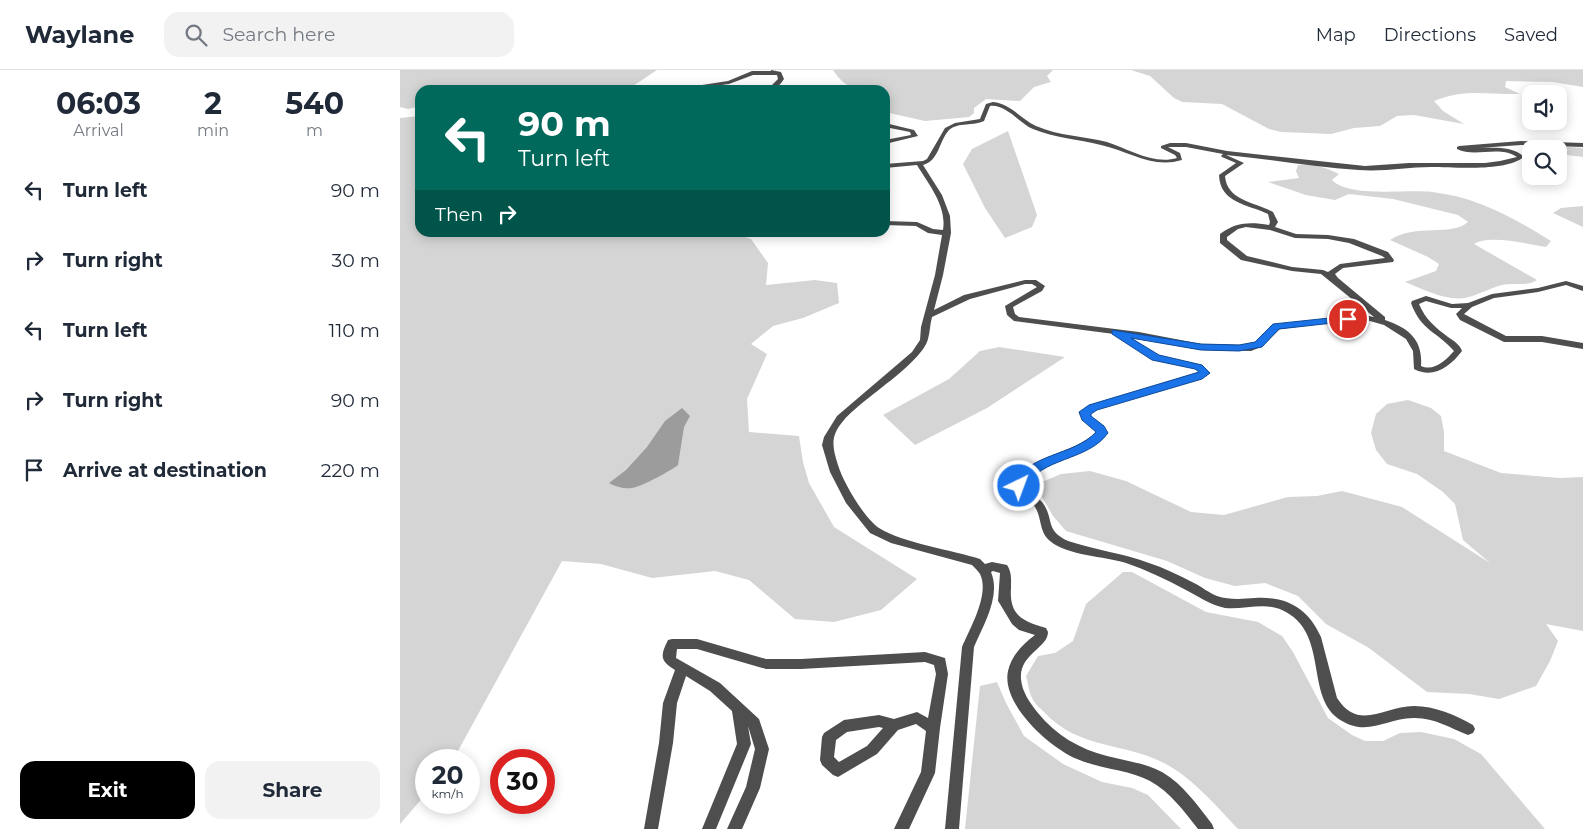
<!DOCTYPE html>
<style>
:root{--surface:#fff;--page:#f2f2f3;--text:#1f2937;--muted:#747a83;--line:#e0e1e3;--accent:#000}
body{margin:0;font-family:Montserrat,sans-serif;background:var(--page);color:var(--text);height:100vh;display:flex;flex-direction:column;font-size:19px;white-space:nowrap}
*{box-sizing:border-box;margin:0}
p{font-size:16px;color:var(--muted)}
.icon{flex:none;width:28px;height:28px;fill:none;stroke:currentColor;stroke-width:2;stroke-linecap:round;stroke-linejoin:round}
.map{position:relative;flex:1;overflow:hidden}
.details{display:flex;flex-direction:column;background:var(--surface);width:400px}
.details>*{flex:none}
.hud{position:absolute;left:15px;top:15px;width:475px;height:152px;border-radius:15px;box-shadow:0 2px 12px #0003;background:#00695c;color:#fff;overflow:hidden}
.tools{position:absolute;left:1122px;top:15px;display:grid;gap:10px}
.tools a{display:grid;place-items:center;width:45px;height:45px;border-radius:10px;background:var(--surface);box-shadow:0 2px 12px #0003;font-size:25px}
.speed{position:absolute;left:15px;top:679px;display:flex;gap:10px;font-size:25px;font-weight:700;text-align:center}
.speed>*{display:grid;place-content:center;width:65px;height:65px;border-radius:50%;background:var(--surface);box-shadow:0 2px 12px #0003;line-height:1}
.speed small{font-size:12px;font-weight:400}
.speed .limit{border:8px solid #d22;background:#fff;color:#111}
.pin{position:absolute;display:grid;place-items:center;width:42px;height:42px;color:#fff;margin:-21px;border:2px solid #fff;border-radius:50%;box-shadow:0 1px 5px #0007}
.me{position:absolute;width:55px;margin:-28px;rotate:42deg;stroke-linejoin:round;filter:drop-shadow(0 0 4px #0008)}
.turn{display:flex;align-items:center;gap:18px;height:105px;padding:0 20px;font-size:22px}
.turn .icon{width:65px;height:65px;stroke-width:2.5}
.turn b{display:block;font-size:35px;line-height:42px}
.then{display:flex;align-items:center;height:48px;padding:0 20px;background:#0003;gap:10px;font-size:19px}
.eta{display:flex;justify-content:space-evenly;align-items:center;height:85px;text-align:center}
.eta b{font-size:30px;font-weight:700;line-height:35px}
.cta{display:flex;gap:10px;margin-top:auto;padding:10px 20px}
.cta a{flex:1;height:58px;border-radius:15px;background:var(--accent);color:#fff;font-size:20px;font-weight:700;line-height:58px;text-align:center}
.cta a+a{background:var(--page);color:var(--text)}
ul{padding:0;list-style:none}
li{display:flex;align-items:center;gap:15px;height:70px;padding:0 20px}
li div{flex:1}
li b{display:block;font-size:19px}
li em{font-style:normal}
header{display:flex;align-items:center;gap:30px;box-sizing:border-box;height:70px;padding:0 25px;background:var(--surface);border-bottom:1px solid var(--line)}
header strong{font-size:24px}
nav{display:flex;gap:28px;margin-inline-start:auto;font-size:18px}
.search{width:350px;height:45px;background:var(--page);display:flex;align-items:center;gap:12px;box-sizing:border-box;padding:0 18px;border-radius:15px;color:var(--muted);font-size:19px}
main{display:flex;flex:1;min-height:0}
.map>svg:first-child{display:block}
.green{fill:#d5d5d5}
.water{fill:#9c9c9c}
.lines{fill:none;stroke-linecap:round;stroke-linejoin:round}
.minor{fill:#4e4e4e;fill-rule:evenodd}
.route{fill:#1a73e8;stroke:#114b97}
</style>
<header>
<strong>Waylane</strong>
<div class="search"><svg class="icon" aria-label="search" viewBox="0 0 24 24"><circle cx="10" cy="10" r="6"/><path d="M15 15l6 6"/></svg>Search here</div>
<nav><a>Map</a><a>Directions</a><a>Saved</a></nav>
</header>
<main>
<section class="details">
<div class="eta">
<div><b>06:03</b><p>Arrival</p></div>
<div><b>2</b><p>min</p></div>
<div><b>540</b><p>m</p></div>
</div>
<ul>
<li><svg class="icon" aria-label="left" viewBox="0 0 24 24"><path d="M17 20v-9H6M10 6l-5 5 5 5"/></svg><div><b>Turn left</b></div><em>90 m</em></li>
<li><svg class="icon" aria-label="right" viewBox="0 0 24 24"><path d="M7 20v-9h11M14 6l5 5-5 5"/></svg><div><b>Turn right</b></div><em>30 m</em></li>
<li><svg class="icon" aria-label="left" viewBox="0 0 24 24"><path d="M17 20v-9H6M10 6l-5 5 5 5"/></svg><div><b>Turn left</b></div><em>110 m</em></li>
<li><svg class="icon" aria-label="right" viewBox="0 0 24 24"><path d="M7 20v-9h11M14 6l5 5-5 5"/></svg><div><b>Turn right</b></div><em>90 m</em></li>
<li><svg class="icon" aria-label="arrive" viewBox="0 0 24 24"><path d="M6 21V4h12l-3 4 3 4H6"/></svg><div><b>Arrive at destination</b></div><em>220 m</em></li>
</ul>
<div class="cta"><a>Exit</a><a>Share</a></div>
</section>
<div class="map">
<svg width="1183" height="759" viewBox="0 0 1183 759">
<rect width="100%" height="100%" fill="#fff"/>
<!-- green -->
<path class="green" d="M0,0H257L227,20H20V36L8,39L0,37Z
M433,0H653L647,6L651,12L634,17L620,31L586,29L574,38V43L569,47L525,51L485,42V20C462,20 447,22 433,0Z
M731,0H1183V17L1153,12L1106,11L1105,17L1120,24C1087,25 1067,18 1034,31L1043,41L1064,54L1014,45L997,46L980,56L954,58L931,64L881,62L869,59L822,34L782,32L774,28L750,6Z
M20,46V162L335,163L351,169L368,193L366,215L415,210L437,213L439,233L403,248L373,256L351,274L367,284L347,329L349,362L399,366L403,392L409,413L434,457L517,509L481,540L434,552L395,549L349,510L315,501L252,508L201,494L162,491L53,690H26V724L0,754V48Z
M608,61L637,145L632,157L605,168L585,138L563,94L572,79Z
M1131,76H1160L1183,78V87L1159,84V79H1131Z
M898,95C913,94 925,97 939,104L932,110C949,128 1007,119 1032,122C1077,127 1114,148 1151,171L1146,177C1128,174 1089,164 1074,174L1137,210C1127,217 1114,212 1102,215C1090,218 1078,225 1065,228C1045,231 1023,219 1005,212L1036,201L1039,194L1028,187L990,170C1015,153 1051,167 1068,152L1058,145L993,129L949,124L935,130L906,125L868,112L899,108L896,101Z
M1183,136V157L1153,143L1161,138Z
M599,277L665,287L587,338L515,375L483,345L549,309L580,281Z
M1008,330L1031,338L1041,346L1044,362V381L1101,403L1160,408L1183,407V561L1146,554L1158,571L1150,591L1136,616L1099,629L1069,624L1027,622L969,578L926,554L898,526L865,513L835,516L805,508L767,491L666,461L653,446L635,415L661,404L690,401L726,411L791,442L824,445L888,427L917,426L942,421L1002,437L1090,493L1063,470L1055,434L1043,422L1017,404L987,394L976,380L971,363L976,344L987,334Z
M723,502H732L806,542L858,552L882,566L893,582L928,648L952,665L965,671H983L1000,663L1021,662L1054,669L1081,684L1145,759H838C818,738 796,712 771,697C729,671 681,682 644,642C640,638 634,633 632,628C629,622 628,613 626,606L638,586L655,583L673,571L686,534Z
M597,612L606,633L624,666L663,694L702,712L732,718L748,725L781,759H565L580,616Z"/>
<!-- water -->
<path class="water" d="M282,338L290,346L284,357L278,395C270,401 243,416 232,418C224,419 216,417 209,413L226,400L247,377L265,351Z"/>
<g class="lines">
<!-- minor -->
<path class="minor" d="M371,0L381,2L384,9C379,16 376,20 367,20L378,9L377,5H353L329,14L292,19L289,17L328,11L352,1H371Z
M593,32C611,34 621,49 636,56C659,66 684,66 707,72C729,79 753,95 777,88L775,85L761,78V76L770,73H786L827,81L965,96L1009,93H1085L1100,91L1117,87C1099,75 1075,88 1057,79V77L1059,76L1121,71L1183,73V77L1121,75L1079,78C1094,78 1113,76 1124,87C1105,102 1055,97 1031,97C1007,97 983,102 959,100C914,97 870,89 826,85L844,93L825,106C827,131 855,132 873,142L878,152L875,157L896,164L928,165L954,169L988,182L994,190L993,192L943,198L935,204L938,208L985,247V250C1009,258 1023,270 1021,296C1034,302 1046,290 1054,281C1038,262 1021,261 1011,233L1012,231L1026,226L1052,234L1068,233L1092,224L1138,218L1166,211L1183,216V221L1166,215L1138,222L1094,228L1072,237L1064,244L1106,266H1142L1183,273V279L1142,272H1104L1060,250L1056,244L1062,238H1051L1026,231L1019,234C1025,249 1036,258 1048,267C1054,271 1060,275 1062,281C1050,297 1033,309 1014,299L1013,281L1006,269L984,255L963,249L880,259L861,277L851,281L801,280L728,266L759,286L802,295L810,303L801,309L696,339L690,343L691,347L703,356L707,363L705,365C681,386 642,388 624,416C629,423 637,426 642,432C655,449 644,460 668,471C695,480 722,483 749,493C764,498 779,505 794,513C802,517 809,523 817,526C829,530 842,529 855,528C887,526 908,538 921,567L937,628C959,662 984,636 1014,636C1035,636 1055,645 1073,655L1075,659L1073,663L1068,665C1050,658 1035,648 1015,648C988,647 969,667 942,651C903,629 931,562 882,540C865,532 843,540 825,538C810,535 798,526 784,519C766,509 746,500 726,493C704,486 668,486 650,471C639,462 642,448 635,437C629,429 619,426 614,416C635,382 669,386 697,362L696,360L683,350L680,342L690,335L799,302L796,299L753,290L714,264L614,251L607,245L605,236L637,217L632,214H625L570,229L532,247C530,254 530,262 528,269C522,293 462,329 444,350C430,366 432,376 438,395C443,412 464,448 479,458C503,473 552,480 580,489L585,494L592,492L607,495C612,503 611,509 611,518C609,546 623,551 646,558L648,562C648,578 619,584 621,609C622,622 630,633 638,643C656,665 679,679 707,686C726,691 745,693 762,702C783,714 797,735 812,754L814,759H798C784,741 770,722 750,711C730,700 700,699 677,689C649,677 601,634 608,601C611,586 623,574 635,565L619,560L612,554L600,534L598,531L600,503L593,501L591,502C601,526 584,554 574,577L559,759H545L562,577C570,558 590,524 580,504C578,501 575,498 572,495L491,473L470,463L446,433L430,402L422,375L424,367L437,346L512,282L520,270L521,257L535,205L542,165L528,163L516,156L485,155V151L517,152L533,159L543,160C547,136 529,115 517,95L485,98V94L523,91L527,89L545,58L555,53L580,49L586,34ZM590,36C606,34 619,53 633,59C655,68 678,69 701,75C729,81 752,99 782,90L780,83L768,77H786L823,84L821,86L822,87L836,93L819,105C820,133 847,134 868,144L870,152L869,155C850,152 836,152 820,164V173L841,190L892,201L921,204L974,247L963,245L877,254L874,255L855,273L850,275L801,274L739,262L619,247L615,244L613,237L642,221L645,216L636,210H625L564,225L534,240L543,205L551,163L550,146L542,125L523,95C539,91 539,71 549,60C558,52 574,56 584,51ZM846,157L870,160L895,168L928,169L949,173L982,186L985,188L940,194L928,202L923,200L892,197L847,186L827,170V167L838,159Z
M485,53L514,60L518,66L485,74V70L511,65L510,62L485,57Z
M272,569H297L366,589H401L525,582L545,588L548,604L540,658L535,703L509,759H494L521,702L526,661L516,654L498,660L477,684L438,707L433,705L422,695L420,690L422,667L424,663L444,650L479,645L494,649L517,642L528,648L536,604L534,595L525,592L401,599H366L297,579H277L276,588L320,613L359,649L369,679L360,718L342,759H327L346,717L355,679L348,656L351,674L316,759H302L337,674L332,641L310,621L286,606L277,633L273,673L258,759H244L259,673L263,633L275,600C260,591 260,586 268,570ZM479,657L483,658L467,676L439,692L434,687L436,670L447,662Z"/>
</g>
<!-- route -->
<path class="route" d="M948,246L953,249L951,251L879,259L862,277L839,281L801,280L731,268L759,285L802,295L810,303L802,309L697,340L691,344V346L704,356L708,363C687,392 642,386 623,419H615L613,416C628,382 673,387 696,362L682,350L679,342L689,335L799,302L795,299L752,290L712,264V260L801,274L839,275L855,272L873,254Z"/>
</svg>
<div class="tools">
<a><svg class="icon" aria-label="sound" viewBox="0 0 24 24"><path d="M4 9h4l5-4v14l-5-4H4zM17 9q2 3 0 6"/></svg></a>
<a><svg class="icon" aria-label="search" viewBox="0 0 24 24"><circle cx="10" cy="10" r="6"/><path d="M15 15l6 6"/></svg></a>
</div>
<div class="speed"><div>20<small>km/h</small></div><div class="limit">30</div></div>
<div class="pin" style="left:948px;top:249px;background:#d93025"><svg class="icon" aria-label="arrive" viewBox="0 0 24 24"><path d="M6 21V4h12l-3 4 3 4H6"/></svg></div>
<svg class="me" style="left:619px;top:416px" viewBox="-20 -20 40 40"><circle r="17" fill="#1a73e8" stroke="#fff" stroke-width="3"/><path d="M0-11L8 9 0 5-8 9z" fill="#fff"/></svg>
<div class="hud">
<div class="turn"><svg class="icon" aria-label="left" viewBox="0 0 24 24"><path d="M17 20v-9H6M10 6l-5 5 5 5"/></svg><div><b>90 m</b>Turn left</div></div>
<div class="then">Then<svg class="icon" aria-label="right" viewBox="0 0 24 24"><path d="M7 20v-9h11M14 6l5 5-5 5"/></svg></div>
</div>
</div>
</main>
